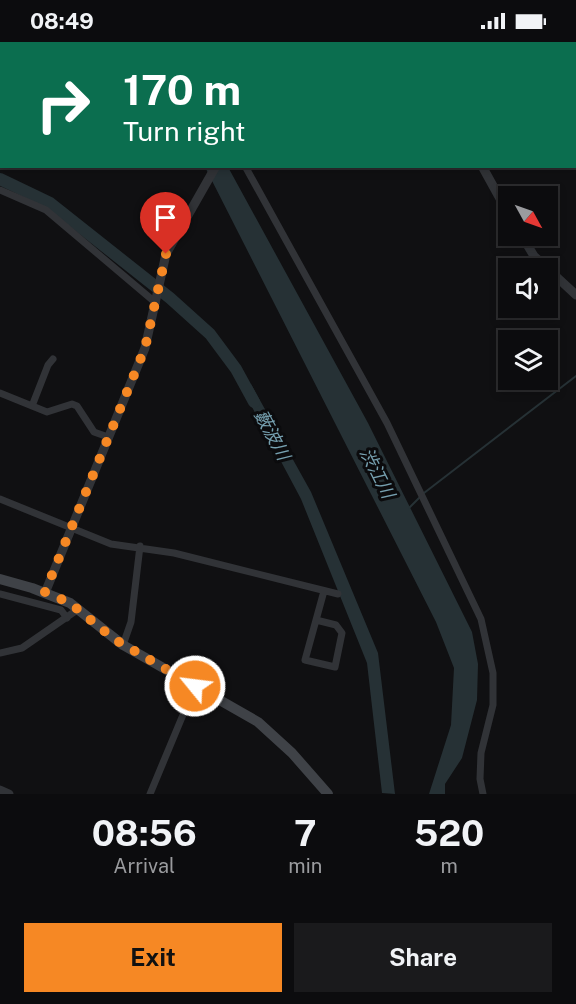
<!DOCTYPE html>
<meta charset="utf-8">
<style>
:root{--surface:#0c0c0e;--page:#1a1a1c;--text:#f1f3f6;--muted:#9a9b9e;--line:#2c2c2e;--accent:#f68824}
body{margin:0;font-family:"Public Sans","Noto Sans JP",sans-serif;background:var(--page);color:var(--text);height:100vh;display:flex;flex-direction:column;font-size:22px;white-space:nowrap}
*{box-sizing:border-box;margin:0}
p{font-size:20px;color:var(--muted)}
.icon{flex:none;width:33px;height:33px;fill:none;stroke:currentColor;stroke-width:2;stroke-linecap:round;stroke-linejoin:round}
.map{position:relative;height:752px;overflow:hidden}
.panel{display:flex;flex-direction:column;background:var(--surface);flex:1}
.panel>*{flex:none}
.banner{position:absolute;left:0px;top:0px;width:576px;height:126px;box-shadow:0 3px 9px #0003,0 0 0 2px var(--line);background:#0b6e4f;color:#fff;overflow:hidden}
.needle{width:39px;rotate:130deg}
.fabs{position:absolute;left:498px;top:144px;display:grid;gap:12px}
.fabs a{display:grid;place-items:center;width:60px;height:60px;border-radius:0px;background:var(--surface);box-shadow:0 3px 9px #0003,0 0 0 2px var(--line);font-size:30px}
.pin{position:absolute;display:grid;place-items:center;width:51px;height:51px;color:#fff;margin:-62px -26px;border-radius:50% 50% 50% 0;rotate:-45deg;box-shadow:0 0 6px #0007}
.pin .icon{rotate:45deg}
.me{position:absolute;width:66px;margin:-33px;rotate:299deg;stroke-linejoin:round;filter:drop-shadow(0 0 4px #0008)}
.turn{display:flex;align-items:center;gap:21px;height:126px;padding:0 24px;font-size:27px}
.turn .icon{width:78px;height:78px;stroke-width:2.5}
.turn b{display:block;font-size:42px;line-height:51px}
.eta{display:flex;justify-content:space-evenly;align-items:center;height:102px;text-align:center}
.eta b{font-size:36px;font-weight:700;line-height:42px}
.button{display:flex;gap:12px;margin-top:auto;padding:12px 24px}
.button a{flex:1;height:69px;border-radius:0px;background:var(--accent);color:#111;font-size:24px;font-weight:700;line-height:69px;text-align:center}
.button a+a{background:var(--page);color:var(--text)}
.status{display:flex;justify-content:space-between;align-items:center;height:42px;padding:0 30px;background:var(--surface);direction:ltr}
.status svg{height:16px;fill:currentColor}
.map>svg:first-child{display:block}
.water{fill:#263135}
.lines{fill:none;stroke-linecap:round;stroke-linejoin:round}
.stream{stroke:#263135;stroke-width:2}
.river{stroke:#263135;stroke-width:12}
.minor{stroke:#313337;stroke-width:7}
.tertiary{stroke:#313337;stroke-width:9}
.secondary{stroke:#3f4247;stroke-width:10}
.route{stroke:#f68824;stroke-width:10;stroke-dasharray:0 18}
.labels{text-anchor:middle;stroke-width:6;stroke-linejoin:round;paint-order:stroke}
.water-label{font-size:18px;font-style:italic;fill:#76a0b0;stroke:#0b0b0d}
</style>
<div class="status"><b>08:49</b><svg viewBox="0 0 49 12"><path d="M0 12V9h3v3zM5 12V6h3v6zM10 12V3h3v9zM15 12V0h3v12zM26 1h20v11H26zM47 4h2v5h-2z"/></svg></div>
<div class="map">
<svg width="576" height="752" viewBox="0 0 576 752">
<rect width="100%" height="100%" fill="#101012"/>
<!-- water -->
<path class="water" d="M205,125H228L368,381L472,590L478,622L477,658L462,716L445,742V752H429L451,683L454,626L436,580Z
M251,342L311,450L378,611L395,752L382,751L367,621L301,457L244,350Z"/>
<g class="lines">
<!-- stream -->
<path class="stream" d="M424,451L576,334
M409,466L420,455"/>
<!-- river -->
<path class="river" d="M115,0L117,2
M226,2L227,0
M0,137L50,161L170,256L210,292L236,327L254,360"/>
<!-- minor -->
<path class="minor" d="M488,0L489,2
M535,0L537,2
M211,2L212,0
M516,2L517,0
M574,30L576,31
M574,99H576
M245,124L387,381L481,577L493,631V663L481,711L480,737L483,752
M0,148L46,168L156,261
M0,351L47,370L72,362L77,364L94,390L108,395
M32,364L48,323L53,317
M0,457L111,502L174,511L338,552
M0,552L61,568L67,576
M316,578L336,583L342,591L335,625L305,618L324,549
M123,603L131,580L140,504
M0,611L22,606L77,568
M150,752L195,644"/>
<!-- tertiary -->
<path class="tertiary" d="M411,0L412,2
M271,2V0
M482,124L508,171
M522,194L534,214L547,226
M548,227L576,253
M45,551L145,306L166,212L216,124
M0,748L9,752"/>
<!-- secondary -->
<path class="secondary" d="M0,537L32,546L70,561L123,603L258,680L292,711L328,752"/>
</g>
<g class="lines">
<!-- route -->
<path class="route" d="M166,212L145,306L45,550L70,561L114,597L195,644"/>
</g>
<g class="labels">
<!-- water labels -->
<g class="water-label">
<text transform="translate(272 393) rotate(62)" y="6">藪波川</text>
<text transform="translate(377 431) rotate(63)" y="6">渋江川</text>
</g>
</g>
</svg>
<div class="fabs">
<a><svg class="needle" viewBox="-14 -14 28 28"><path d="M0-13l5 13h-10z" fill="#e53935"/><path d="M0 13l5-13h-10z" fill="#9a9b9e"/></svg></a>
<a><svg class="icon" aria-label="sound" viewBox="0 0 24 24"><path d="M4 9h4l5-4v14l-5-4H4zM17 9q2 3 0 6"/></svg></a>
<a><svg class="icon" aria-label="layers" viewBox="0 0 24 24"><path d="M12 4l9 5-9 5-9-5zM3 14l9 5 9-5"/></svg></a>
</div>
<div class="pin" style="left:166px;top:212px;background:#d93025"><svg class="icon" aria-label="arrive" viewBox="0 0 24 24"><path d="M6 21V4h12l-3 4 3 4H6"/></svg></div>
<svg class="me" style="left:195px;top:644px" viewBox="-20 -20 40 40"><circle r="17" fill="#f68824" stroke="#fff" stroke-width="3"/><path d="M0-11L8 9 0 5-8 9z" fill="#fff"/></svg>
<div class="banner">
<div class="turn"><svg class="icon" aria-label="right" viewBox="0 0 24 24"><path d="M7 20v-9h11M14 6l5 5-5 5"/></svg><div><b>170 m</b>Turn right</div></div>
</div>
</div>
<section class="panel">
<div class="eta">
<div><b>08:56</b><p>Arrival</p></div>
<div><b>7</b><p>min</p></div>
<div><b>520</b><p>m</p></div>
</div>
<div class="button"><a>Exit</a><a>Share</a></div>
</section>
